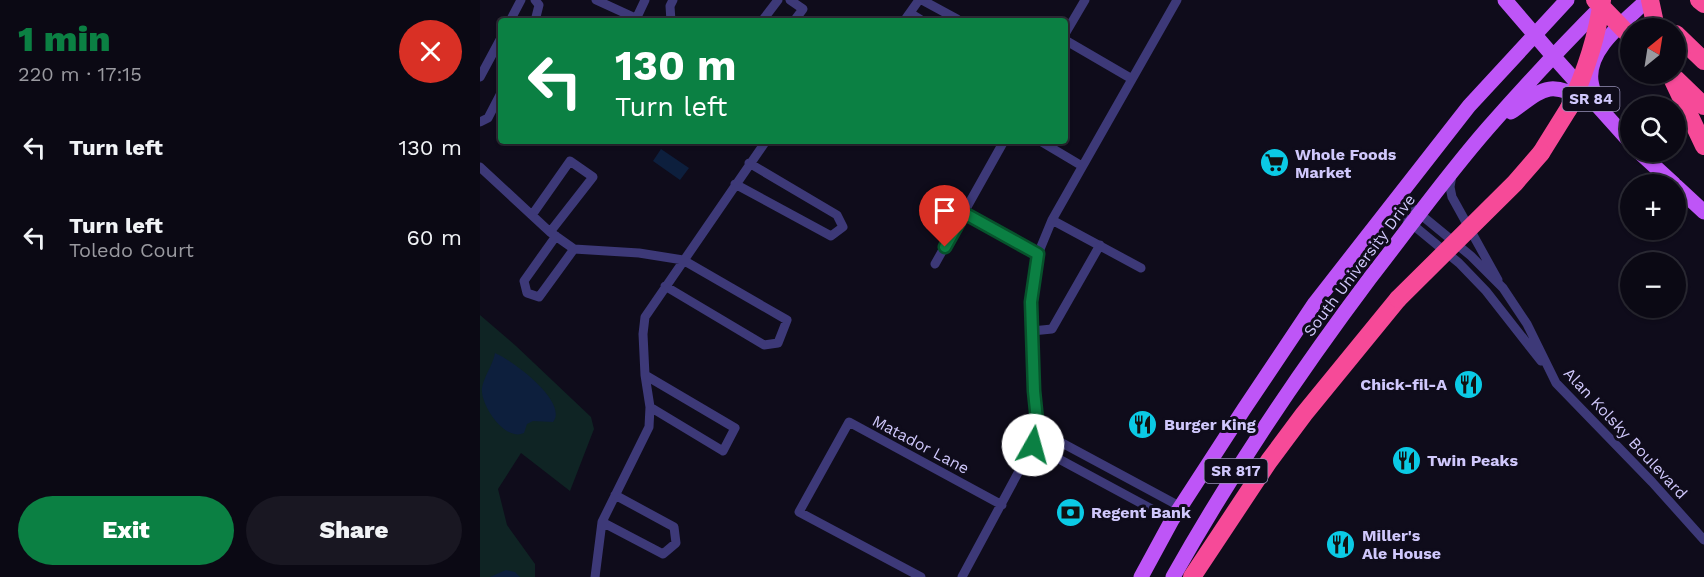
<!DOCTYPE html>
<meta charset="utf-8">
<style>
:root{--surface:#0b0914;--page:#191722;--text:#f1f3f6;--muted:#9a9aa0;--line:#2b2a34;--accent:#0b8043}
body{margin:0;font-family:"Work Sans",sans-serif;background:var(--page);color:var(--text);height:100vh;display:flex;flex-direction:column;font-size:22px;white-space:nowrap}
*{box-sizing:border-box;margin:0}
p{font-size:20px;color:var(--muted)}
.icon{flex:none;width:33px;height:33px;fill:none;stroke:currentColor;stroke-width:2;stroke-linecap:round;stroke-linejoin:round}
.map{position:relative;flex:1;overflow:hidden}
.sheet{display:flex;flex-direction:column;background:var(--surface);width:480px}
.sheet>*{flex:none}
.top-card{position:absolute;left:18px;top:18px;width:570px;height:126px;border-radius:6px;box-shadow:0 2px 4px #0004,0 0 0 2px var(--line);background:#0b8043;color:#fff;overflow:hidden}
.needle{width:39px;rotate:30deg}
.controls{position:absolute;left:1140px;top:18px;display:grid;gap:12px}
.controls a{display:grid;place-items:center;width:66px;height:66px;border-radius:50%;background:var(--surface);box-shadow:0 2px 4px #0004,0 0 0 2px var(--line);font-size:30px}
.pin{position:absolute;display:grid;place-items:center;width:51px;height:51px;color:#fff;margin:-62px -26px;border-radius:50% 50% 50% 0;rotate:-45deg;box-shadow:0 0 6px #0007}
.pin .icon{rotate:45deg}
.me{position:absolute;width:66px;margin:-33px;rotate:7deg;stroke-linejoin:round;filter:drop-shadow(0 0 4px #0008)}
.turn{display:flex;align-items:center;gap:21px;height:126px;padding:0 18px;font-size:27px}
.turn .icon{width:78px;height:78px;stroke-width:2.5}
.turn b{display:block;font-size:42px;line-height:51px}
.round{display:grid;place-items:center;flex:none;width:63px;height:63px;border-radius:32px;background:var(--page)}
.overview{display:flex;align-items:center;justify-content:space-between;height:102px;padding:0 18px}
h1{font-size:36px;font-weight:800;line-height:45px;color:var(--accent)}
.action{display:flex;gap:12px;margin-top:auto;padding:12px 18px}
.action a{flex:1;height:69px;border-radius:36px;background:var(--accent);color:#fff;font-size:24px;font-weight:800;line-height:69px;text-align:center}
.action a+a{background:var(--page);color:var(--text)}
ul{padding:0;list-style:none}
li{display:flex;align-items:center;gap:18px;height:90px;padding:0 18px}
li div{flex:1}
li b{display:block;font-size:22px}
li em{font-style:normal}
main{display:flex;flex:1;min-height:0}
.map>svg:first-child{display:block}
.green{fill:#0f2424}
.water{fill:#0d1f3d}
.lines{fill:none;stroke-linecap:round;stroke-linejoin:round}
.street{stroke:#3d3978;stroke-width:9}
.primary{stroke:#be55f7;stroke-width:15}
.highway{stroke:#f64a98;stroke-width:18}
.highway-bridge{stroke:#f64a98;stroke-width:18}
.route-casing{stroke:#07532c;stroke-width:15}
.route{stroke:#0b8043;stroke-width:10}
.labels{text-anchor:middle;stroke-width:6;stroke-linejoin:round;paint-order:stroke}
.shield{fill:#0f0c1b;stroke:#9690b8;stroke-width:1.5}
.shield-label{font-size:15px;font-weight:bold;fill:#d0c8fc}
.poi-label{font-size:16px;font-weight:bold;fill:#d0c8fc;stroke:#0f0c1b;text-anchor:start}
.street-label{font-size:16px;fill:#d0c8fc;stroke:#0f0c1b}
</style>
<main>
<section class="sheet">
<div class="overview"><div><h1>1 min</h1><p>220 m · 17:15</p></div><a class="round" style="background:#d93025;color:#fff"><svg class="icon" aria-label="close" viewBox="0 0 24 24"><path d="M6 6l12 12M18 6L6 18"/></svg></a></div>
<ul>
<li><svg class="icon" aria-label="left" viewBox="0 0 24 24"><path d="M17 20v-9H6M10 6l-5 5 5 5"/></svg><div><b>Turn left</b></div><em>130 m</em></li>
<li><svg class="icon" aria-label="left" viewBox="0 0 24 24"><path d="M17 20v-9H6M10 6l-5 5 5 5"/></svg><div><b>Turn left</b><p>Toledo Court</p></div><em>60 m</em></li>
</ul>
<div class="action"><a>Exit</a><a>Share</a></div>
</section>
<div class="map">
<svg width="1224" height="577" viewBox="0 0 1224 577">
<rect width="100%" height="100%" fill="#0f0c1b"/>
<!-- green -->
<path class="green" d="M0,315L36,346L111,417L114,429L90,491L41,453L18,489L27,525L55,564V577H0Z"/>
<!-- water -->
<path class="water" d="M181,149L209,168L200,180L173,161Z
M15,353C32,360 89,402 73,422L53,421L47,424L44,433C25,442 0,405 2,388C4,376 13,365 15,353Z
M26,570L35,572L40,577H10Z"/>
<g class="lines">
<!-- street -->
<path class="street" d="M116,0L162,21
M310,0L323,9L314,21
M442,0L477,19L476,21
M430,13L443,21
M152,20L157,17L165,0
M30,21L41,0
M55,21L59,5L55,0
M191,21L190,6L193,0
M282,21L298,0
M424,21L439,0
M585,34L605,0
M585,40L652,79
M0,77L21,38
M0,122L8,118L21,93
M560,141L602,166
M0,167L70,232L94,249L159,253L203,260L307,320L298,343L284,345L185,286
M972,175L970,187L972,197L1018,280
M255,184L351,236L363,227L357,215L269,163
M918,196L991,256L1023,288L1047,324L1076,383L1172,482L1224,540
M910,206L979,263L1006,291L1061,361
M484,213L558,254
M52,215L90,161L113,177L70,232
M572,220L661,268
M76,236L44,281L47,293L59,297L94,249
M455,264L524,141
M552,331L572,329L620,245
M165,375L255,428L243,451L170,407
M558,430L701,507
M553,445L692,520
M122,522L183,554L196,543L194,527L135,495
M115,577L122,522L169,427L170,407L165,375L163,334L165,317L286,141
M441,577L319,512L369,422L522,505
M482,577L553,445L558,430L553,391L551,302L558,254L572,220L697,0"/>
<!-- primary -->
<path class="primary" d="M1025,0L1073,56L1150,142
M1117,103C1115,96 1112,88 1111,81C1107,48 1146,21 1167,0
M1031,112C1062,90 1068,79 1105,100
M1159,152L1194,184
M1196,186L1224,212
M661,577L692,520L764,409L835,303L989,106L1087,0
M693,577C752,472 818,374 890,278C929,228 966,176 1008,128C1045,86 1083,45 1123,5"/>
<!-- highway -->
<path class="highway" d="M1219,0L1224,4
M1196,34L1224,61
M1190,74L1224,146
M1196,79L1224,106
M1061,153L1089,108
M712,577L789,461L824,414L918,299"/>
<!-- highway-bridge -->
<path class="highway-bridge" d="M1115,0L1150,36
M1170,0L1176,28
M1089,108C1105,73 1117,39 1122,0
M918,299L1035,183L1061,153"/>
</g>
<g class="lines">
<defs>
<path id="route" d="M465,247L484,213L558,254L551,302L554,391L558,430L553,445"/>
</defs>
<!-- route casing -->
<use href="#route" class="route-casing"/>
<!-- route -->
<use href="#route" class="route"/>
</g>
<!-- icons -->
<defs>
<symbol id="supermarket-disc" viewBox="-11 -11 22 22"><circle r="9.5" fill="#0bcae5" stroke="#0f0c1b"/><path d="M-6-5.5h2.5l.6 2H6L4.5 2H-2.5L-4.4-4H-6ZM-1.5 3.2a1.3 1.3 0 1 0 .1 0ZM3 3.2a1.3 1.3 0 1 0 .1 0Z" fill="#111"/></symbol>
<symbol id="restaurant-disc" viewBox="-11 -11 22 22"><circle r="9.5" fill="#0bcae5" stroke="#0f0c1b"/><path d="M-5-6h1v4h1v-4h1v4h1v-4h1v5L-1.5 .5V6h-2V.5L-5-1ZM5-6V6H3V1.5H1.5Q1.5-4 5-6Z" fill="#111"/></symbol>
<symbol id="bank-disc" viewBox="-11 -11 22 22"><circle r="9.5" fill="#0bcae5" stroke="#0f0c1b"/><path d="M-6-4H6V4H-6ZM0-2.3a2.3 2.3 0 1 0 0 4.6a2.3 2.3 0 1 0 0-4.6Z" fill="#111"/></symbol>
</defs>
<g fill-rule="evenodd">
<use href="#supermarket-disc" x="778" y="146" width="33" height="33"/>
<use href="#restaurant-disc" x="972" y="368" width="33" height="33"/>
<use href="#restaurant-disc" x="646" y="408" width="33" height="33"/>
<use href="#restaurant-disc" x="910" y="444" width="33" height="33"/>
<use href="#bank-disc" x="574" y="496" width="33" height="33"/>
<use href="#restaurant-disc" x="844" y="528" width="33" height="33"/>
</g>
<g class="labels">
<!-- shield labels -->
<g class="shield">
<rect x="1082.5" y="87" width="57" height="24" rx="4.5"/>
<rect x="724.5" y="459" width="63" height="24" rx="4.5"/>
</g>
<g class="shield-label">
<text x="1111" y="104">SR 84</text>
<text x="756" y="476">SR 817</text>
</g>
<!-- poi labels -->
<g class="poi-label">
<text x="815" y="160">Whole Foods<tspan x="815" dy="18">Market</tspan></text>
<text x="967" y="390" text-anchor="end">Chick-fil-A</text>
<text x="684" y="430">Burger King</text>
<text x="947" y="466">Twin Peaks</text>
<text x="611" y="518">Regent Bank</text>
<text x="882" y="541">Miller's<tspan x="882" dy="18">Ale House</tspan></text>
</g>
<!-- street labels -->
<g class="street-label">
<text transform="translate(879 265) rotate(-53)" y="6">South University Drive</text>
<text transform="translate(1146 433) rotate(47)" y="6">Alan Kolsky Boulevard</text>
<text transform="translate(441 444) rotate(28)" y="6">Matador Lane</text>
</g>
</g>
</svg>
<div class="controls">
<a><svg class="needle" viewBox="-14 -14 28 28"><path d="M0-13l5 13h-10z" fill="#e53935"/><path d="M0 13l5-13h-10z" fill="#9a9aa0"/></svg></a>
<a><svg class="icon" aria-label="search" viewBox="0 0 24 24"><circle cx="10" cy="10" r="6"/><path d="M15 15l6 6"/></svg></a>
<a>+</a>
<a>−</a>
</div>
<div class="pin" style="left:465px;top:247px;background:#d93025"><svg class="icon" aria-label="arrive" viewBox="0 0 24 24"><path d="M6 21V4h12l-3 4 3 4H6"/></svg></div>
<svg class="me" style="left:553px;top:445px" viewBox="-20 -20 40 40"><circle r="19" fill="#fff"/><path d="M0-13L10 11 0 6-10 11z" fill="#0b8043"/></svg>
<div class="top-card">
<div class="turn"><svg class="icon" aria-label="left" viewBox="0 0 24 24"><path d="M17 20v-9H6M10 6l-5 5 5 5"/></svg><div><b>130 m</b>Turn left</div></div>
</div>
</div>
</main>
